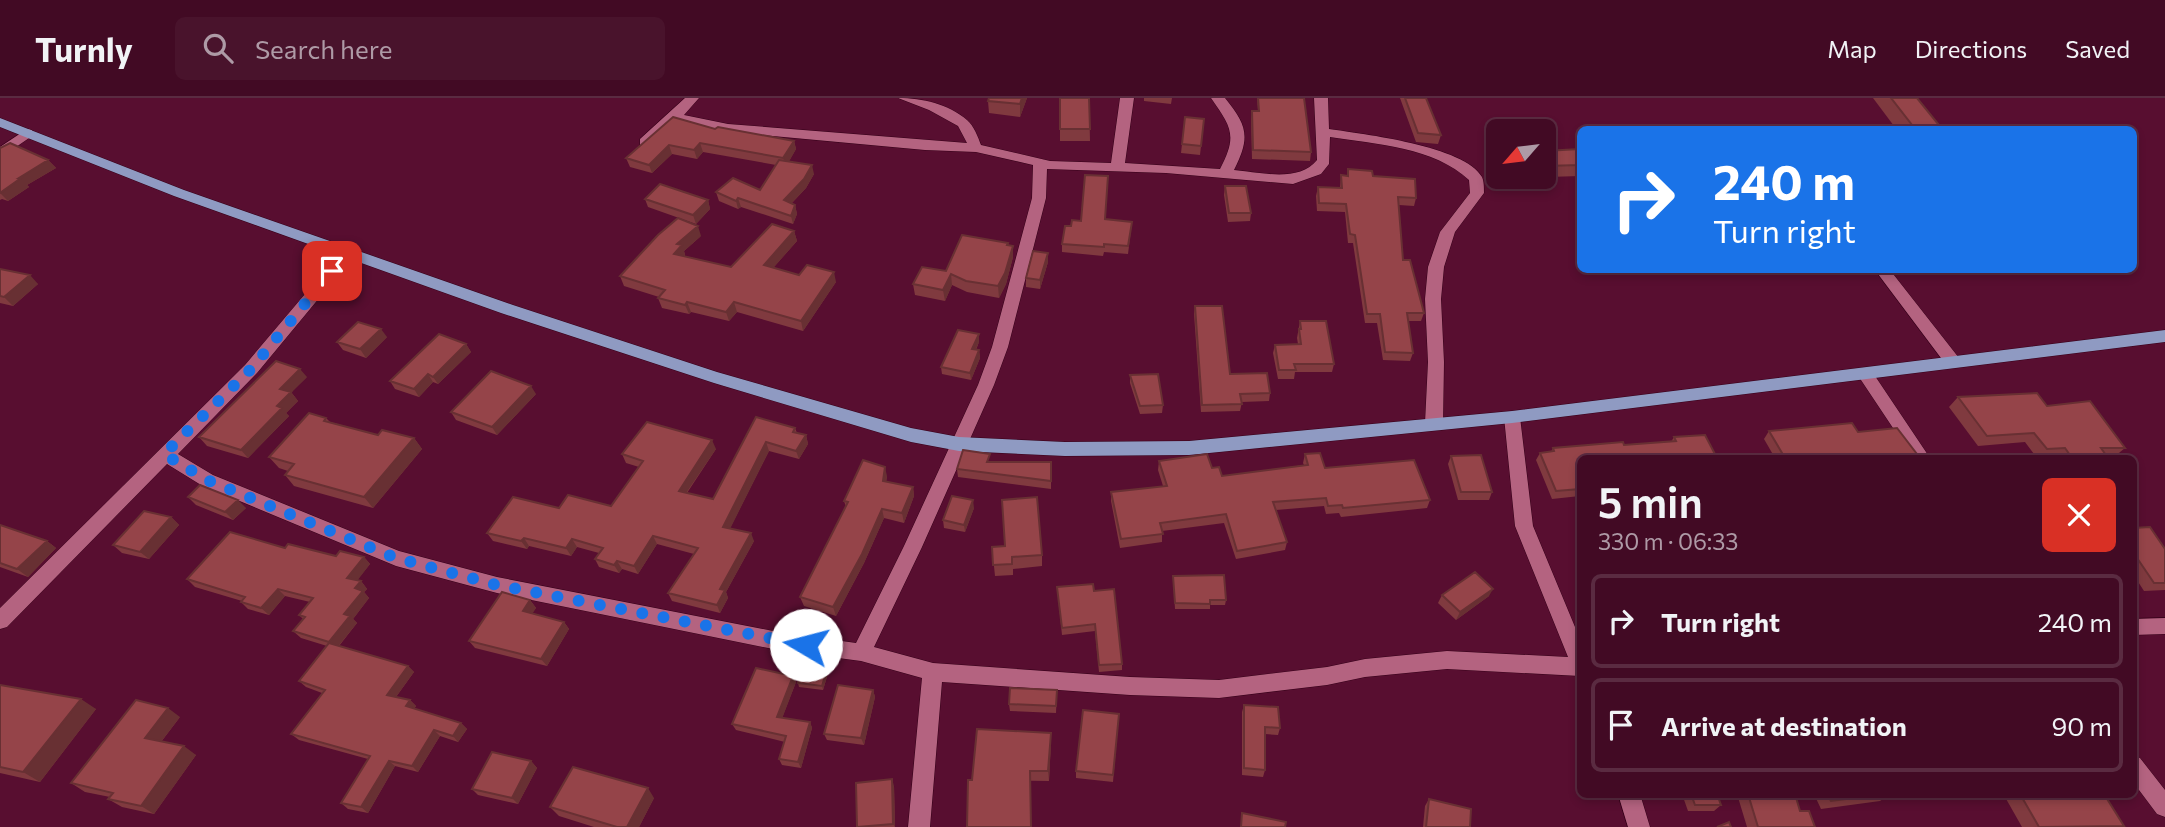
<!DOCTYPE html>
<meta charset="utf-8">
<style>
:root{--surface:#420a24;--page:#49132c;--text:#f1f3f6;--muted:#ae9aa6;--line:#5a2b41}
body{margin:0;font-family:Commissioner,sans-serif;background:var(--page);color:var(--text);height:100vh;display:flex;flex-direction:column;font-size:26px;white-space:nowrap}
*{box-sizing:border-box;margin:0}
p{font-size:23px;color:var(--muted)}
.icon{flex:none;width:38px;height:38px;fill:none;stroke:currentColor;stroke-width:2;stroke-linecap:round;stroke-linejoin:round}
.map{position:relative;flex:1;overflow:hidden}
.details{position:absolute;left:1577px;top:357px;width:560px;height:343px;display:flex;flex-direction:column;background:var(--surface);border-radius:10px;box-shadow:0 4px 10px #0003,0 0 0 2px var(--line)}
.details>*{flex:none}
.banner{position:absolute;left:1577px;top:28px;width:560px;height:147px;border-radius:10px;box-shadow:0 4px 10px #0003,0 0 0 2px var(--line);background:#1a73e8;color:#fff;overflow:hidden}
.needle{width:46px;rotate:242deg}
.controls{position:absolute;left:1486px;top:21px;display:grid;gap:14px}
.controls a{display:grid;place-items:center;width:70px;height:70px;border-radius:10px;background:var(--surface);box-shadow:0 4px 10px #0003,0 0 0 2px var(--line);font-size:35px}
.pin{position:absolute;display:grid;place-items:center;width:60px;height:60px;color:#fff;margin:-30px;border-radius:14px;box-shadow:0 4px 10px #0006}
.me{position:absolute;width:77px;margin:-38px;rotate:278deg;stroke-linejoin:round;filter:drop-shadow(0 0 5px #0008)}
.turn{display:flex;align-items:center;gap:24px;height:147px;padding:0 21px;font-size:32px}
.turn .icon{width:91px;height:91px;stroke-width:2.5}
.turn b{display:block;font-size:49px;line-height:60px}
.round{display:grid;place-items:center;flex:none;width:74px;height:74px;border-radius:10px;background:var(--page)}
.head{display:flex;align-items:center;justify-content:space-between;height:119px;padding:0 21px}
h1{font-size:42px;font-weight:600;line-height:52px}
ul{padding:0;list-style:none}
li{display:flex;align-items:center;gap:21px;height:94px;margin:0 14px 10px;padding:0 7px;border:4px solid var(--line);border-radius:10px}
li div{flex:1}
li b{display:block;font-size:26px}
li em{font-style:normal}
header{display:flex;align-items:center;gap:42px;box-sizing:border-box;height:98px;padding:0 35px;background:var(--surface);border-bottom:2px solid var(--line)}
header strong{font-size:33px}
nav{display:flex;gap:38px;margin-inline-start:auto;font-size:24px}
.search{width:490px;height:63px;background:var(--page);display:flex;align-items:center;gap:18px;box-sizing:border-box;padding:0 24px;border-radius:10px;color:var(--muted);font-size:26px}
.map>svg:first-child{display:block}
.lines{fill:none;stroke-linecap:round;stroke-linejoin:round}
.minor-casing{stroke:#350018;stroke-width:1}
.major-casing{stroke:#350018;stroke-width:1}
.minor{fill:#b46380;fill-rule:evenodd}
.major{fill:#8f9ac2;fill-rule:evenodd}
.wall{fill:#803a3f}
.shaded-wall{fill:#683033}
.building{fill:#954449;stroke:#683033;stroke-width:2}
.route{stroke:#1a73e8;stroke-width:12;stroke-dasharray:0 21.6}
</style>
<header>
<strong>Turnly</strong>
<div class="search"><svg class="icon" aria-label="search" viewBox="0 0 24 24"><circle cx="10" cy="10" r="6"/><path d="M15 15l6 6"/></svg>Search here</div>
<nav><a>Map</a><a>Directions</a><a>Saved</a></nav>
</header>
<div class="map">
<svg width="2165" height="729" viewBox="0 0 2165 729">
<rect width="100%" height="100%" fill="#580e30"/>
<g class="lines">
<defs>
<path id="minor" d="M685,0H699L684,17L728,26L967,45L958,28L929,12L898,0C923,0 948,6 967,22C974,28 978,39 981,47L1050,63L1111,65L1120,0H1134L1125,65L1220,71C1238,37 1231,29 1211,0H1225C1247,27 1251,39 1234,72C1259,74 1299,85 1317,62L1314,0H1328L1329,31C1363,36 1465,48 1482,79C1484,83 1484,90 1484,95L1455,134L1444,169L1441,201L1444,264L1443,325L1440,330H1428L1425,325L1428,264L1425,201L1428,169L1440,134L1470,95L1469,82C1434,49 1375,46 1330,39L1329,66L1321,76L1293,86L1166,75L1047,71L1046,100L1008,249L994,287L922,449L874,549L933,565L1130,579L1219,582L1327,569L1365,561L1447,553L1568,559L1515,428L1504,319L1506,314H1518L1520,319L1533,428L1580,541V578L1447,571L1365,579L1327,587L1219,600L1130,597L942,584L930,729H908L922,580L861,563L778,552L497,495L396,468L201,387L167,366L7,529L0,531V510L245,267L344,150L349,149L357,154L354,158L257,275L178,356L213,377L399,453L497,479L778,534L856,545L904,448L978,287L992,249L1032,100L1033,67L976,54L925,52L728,34L677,23L650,47H640V41Z
M27,31L32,32V38L0,60V49Z
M1875,172H1890L1959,260L1961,264L1959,268H1947Z
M1865,270L1871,272L1930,360H1913L1857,276Z
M2165,520V536L2133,537V521Z
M2133,657L2140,660L2165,692V719L2157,716L2133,684Z
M1618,696H1640L1650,729H1628Z"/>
<path id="major" d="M0,20L184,92L513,207L717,274L911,330L959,339L1065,344L1189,343L1512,313L2165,232V244L1512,325L1189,357L1065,358L959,353L911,344L714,285L501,215L174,98L0,29Z"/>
</defs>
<!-- minor casing -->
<use href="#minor" class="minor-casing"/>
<!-- major casing -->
<use href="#major" class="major-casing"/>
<!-- minor -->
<use href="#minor" class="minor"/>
<!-- major -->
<use href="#major" class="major"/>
</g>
<!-- wall -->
<path class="wall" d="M989,0H1027L1020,19L989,15L988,3Z
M1060,0H1089L1090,43H1060Z
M1144,0H1172L1171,6L1144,3Z
M1257,0H1304L1311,54L1310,63L1252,61L1251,21L1252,13H1258Z
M1400,0H1426L1441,37L1438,46L1416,44Z
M1873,0H1917L1943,32H1897Z
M1185,19L1204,21L1200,57L1181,55Z
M715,31L794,43L796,51L789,63L814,76L806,90L791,106L795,107L797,116L793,126L741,109L738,111L719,103L716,94L760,92L776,67L703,54L697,61L672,56L652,75L630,69L626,60Z
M0,50L48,62L56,70L27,87L29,89L8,103L2,101L0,102Z
M1580,51V78L1520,80L1519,79H1544V53Z
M1348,71L1373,78L1416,100L1414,108L1399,107L1403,162L1424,215L1421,223H1408L1413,255L1410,263L1383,262L1377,225H1365L1353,145H1348L1345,114L1317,113L1316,98L1318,89L1340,90L1341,77L1347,78Z
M1225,88L1251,115L1250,123L1228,124L1224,97Z
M645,101L708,102L710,111L696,126L648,109Z
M1106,121L1132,124L1128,156L1104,154L1103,158L1062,154V146L1081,123Z
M794,133L797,143L773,170L799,177L836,184L803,233L737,214L729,223L691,214L689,216L662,210L658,200L659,199L624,188L620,178L701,138L684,153L685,157V158L731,169Z
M1008,145L1013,159L1006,186L999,200L967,194L952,187L945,203L915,197L913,186L946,173Z
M1048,164L1040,191L1026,189V180Z
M0,171L38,186L13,208L0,205Z
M1967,172H2007L1971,175Z
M1195,208L1230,276L1270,295L1269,303L1242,304L1240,313L1201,314L1194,216Z
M1300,223L1334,266L1332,274H1295L1294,281H1278L1273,255L1275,247L1298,246L1297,240Z
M387,239L366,260L343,252L337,244Z
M979,244L976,252H979L980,260L971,282L942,276L941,269Z
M466,246L471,254L438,286L433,284L419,299L395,291L390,283Z
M1130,277L1163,307L1162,315L1140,316L1130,285Z
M307,279L291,294L298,303L286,315L289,318L248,360L207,348L199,339Z
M536,296L497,337L456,322L451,314Z
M1958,299L2047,308L2125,350L2114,359H2107L2108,360H2037L2025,344L1978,348L1949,309Z
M756,319L795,330L797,335L806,337L808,346L799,361L769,353L730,430L754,443L726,494L728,500L720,515L672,503L668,495L694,456L657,446L638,476L622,471L619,475L599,469L595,461L599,455L577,449L571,458L529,448L527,451L493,443L487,435L559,410L611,408L639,369L626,365L622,356L716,351L687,395L713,401Z
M326,320L330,324L378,337L414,340L422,351L373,410L294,388L285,377L288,373L279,370L269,359Z
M1769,333L1858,334L1920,360H1775L1764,341Z
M1674,339L1717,360H1580V398L1552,401L1536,362L1540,355L1551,354L1553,350L1671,344Z
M1305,356L1325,370L1430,402L1427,410L1341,419L1339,415L1326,416L1324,408L1276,412L1287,444L1285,452L1236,461L1224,425L1162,433V444L1120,450L1111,403V394L1163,388L1158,372L1159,363L1212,370L1222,378L1304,367L1303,365Z
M1451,358L1492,394L1489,402H1458L1448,366Z
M991,364H1051V391L958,379L957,371Z
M887,378L886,384L913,389L914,398L904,425L884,420L864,465L836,518L804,508L800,499L846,409L844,403Z
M188,399L246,410L233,422L196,407Z
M974,410L965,434L944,430L943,422Z
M171,419L179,427L149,461L122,455L113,447Z
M0,427L47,443L56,450L28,479L0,469Z
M2133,430L2165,451V492L2144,493L2133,476Z
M1005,448L1042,457V468L1013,471V477L995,478L992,449Z
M285,450L336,458L364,459L370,466L357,482L361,483L367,491L364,494L369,500L353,521L357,525L339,548L408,568L414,574L396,599L410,602L416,608L414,611L461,625L467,631L458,644L440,638L418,674L395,668L368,715L348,711L341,705L368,661L299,642L291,636L322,595L306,589L299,583L327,548L301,540L293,533L303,521L299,517L310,504L285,498L269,517L248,511L241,504L242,503L195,489L187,481Z
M1173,478L1226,502L1225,507H1210V511H1175Z
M1057,489L1094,493L1122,566V572L1099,574L1095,533L1062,537Z
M1442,497L1489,498L1456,522L1438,505Z
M530,502L536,510L532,515L564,524L569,531L547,568L475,550L469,543Z
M829,572L823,592L799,589L798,585Z
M793,578L796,584L782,620L810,624L812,630L801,670L782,667L779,661L785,644L736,632L732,626Z
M0,587L96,611L40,684L0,675Z
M873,592L875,599L864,647L827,642L824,636Z
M1057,592L1056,615L1010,613L1009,606Z
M1244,607L1280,630L1278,637L1265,636V672L1263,679L1242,677V614Z
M1119,616L1113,684L1076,680V673Z
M180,619L161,644L196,657L154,716L122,709L108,701L110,699L85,694L71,685Z
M1051,644L1049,683L972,682Z
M531,663L537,670L518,706L478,697L472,691Z
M894,688L895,729H857Z
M1682,696H1717L1721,707L1714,713H1688Z
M1737,696H1795L1800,713L1815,729H1747Z
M1814,696H1890L1880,703L1821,711Z
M2010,696H2104L2124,728L2022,729L2005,699Z
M654,700L639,729H594L559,718L550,709Z
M1429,701L1470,729H1423L1425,708Z"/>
<!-- shaded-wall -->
<path class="shaded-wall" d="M1022,0H1027L1020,19V6Z
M794,43L796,51L786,69L783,60Z
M700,45L703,54L697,61L694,52Z
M669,47L672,56L652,75L649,67Z
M48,62L56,70L27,87L29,89L8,103L0,95L19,80Z
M812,67L814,76L806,90L786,111L784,102Z
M738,100L741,109L738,111L736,103Z
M708,102L710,111L696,126L693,117Z
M795,107L797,116L793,126L791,118Z
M698,128L701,138L684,153L685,157L678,166L674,156L677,146Z
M794,133L797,143L767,177L764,167Z
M1013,148V159L1006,186L999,200L998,188Z
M1048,155V164L1040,191V182Z
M834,174L836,184L803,233L801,223Z
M951,176L952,187L945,203L943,192Z
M30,177L38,186L13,208L4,199Z
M687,204L691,214L689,216L685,207Z
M734,204L737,214L729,223L726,214Z
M381,231L387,239L366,260L360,251Z
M979,236V244L973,258L972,251Z
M466,246L471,254L438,286L433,279Z
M979,252L980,260L971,282L970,275Z
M300,271L307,279L289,297L291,294L298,303L286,315L289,318L248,360L241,352L277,308L280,291Z
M428,276L433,284L419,299L414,291Z
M531,288L536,296L497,337L492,329Z
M806,337L808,346L799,361L796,353Z
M414,340L422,351L373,410L364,399Z
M712,342L716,351L682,401L679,393Z
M766,344L769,353L727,437L723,429Z
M885,369L887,378L885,393L883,383Z
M913,389L914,398L904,425L902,415Z
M238,402L246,410L233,422L225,414Z
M973,402L974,410L965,434L964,427Z
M882,411L884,420L864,465L836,518L833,509Z
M171,419L179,427L149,461L140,454Z
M751,435L754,443L726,494L728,500L720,515L717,507L720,491Z
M653,438L657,446L638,476L634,468Z
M524,440L529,448L527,451L521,443Z
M572,441L577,449L571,458L566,450Z
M47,443L56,450L28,479L17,471Z
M364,459L370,466L354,487L347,480Z
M617,463L622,471L619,475L614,467Z
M361,483L367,491L364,494L369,500L353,521L357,525L336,551L329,544L344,516L355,490Z
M278,491L285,498L269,517L261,510Z
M1493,491L1489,498L1456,522L1460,514Z
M530,502L536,510L529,521L523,513Z
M564,524L569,531L547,568L541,561Z
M408,568L414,574L393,603L387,597Z
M828,568L829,572L823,592L822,588Z
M793,578L796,584L780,626L777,619Z
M873,592L875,599L864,647L861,640Z
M81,601L96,611L40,684L23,674Z
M410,602L416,608L412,614L406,608Z
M168,610L180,619L157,649L145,640Z
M810,624L812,630L801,670L798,664Z
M461,625L467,631L458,644L453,638Z
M434,632L440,638L418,674L412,668Z
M1051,635V644L1049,683L1048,673Z
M184,648L196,657L154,716L141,708Z
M389,663L395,668L368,715L361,709Z
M531,663L537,670L518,706L512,700Z
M892,681L894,688L895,729L893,726Z
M648,690L654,700L639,729H627Z"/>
<!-- building -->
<path class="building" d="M989,0H1022L1020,6L988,3Z
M1060,0H1089L1090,31H1060Z
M1258,0H1304L1311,54L1253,52L1252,13H1259Z
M1405,0H1426L1441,37L1418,35Z
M1891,0H1917L1943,32H1916Z
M673,19L715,31L718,29L794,43L783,60L700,45L694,52L669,47L649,67L626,60Z
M1185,19L1204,21L1201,48L1182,46Z
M10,45L48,62L19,80H21L0,95V50Z
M1580,51V67L1544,68V53Z
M779,62L812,67L804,81L784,102L795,107L791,118L738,100L736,103L716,94L733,80L760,92Z
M1348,71L1372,73L1373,78L1415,81L1416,100L1398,99L1403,162H1410L1424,215H1407L1413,255L1385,254L1380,216H1367L1355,137L1350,136L1346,106L1319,105L1318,89L1342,90L1341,77L1348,78Z
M1085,77L1108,78L1105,121L1132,124L1128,148L1104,146V149L1062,146L1065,128H1071L1072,122L1081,123Z
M660,86L708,102L693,117L645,101Z
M1225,88H1246L1251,115H1229Z
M678,120L698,128L677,146L682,147L674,156L731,169L772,126L794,133L764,167L799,177L807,167L834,174L801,223L734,204L726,214L687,204L685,207L658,200L665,192L620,178L658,137Z
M962,137L1008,145L1007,147L1013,148L1005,175L998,188L966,183L951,176L943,192L913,186L922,169L946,173Z
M1033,153L1048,155L1040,182L1026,180Z
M0,171L30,177L4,199L0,198Z
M1195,208H1222L1230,276L1267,275L1270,295L1240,296L1242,306L1202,307Z
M1300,223H1326L1334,266H1294L1296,272H1279L1275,247L1301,246L1299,231H1301Z
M358,224L381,231L360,251L337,244Z
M958,232L979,236L972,251L979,252L970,275L941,269Z
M439,236L466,246L433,279L428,276L414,291L390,283Z
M276,263L300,271L280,291L291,294L277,308L282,310L241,352L199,339Z
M491,273L531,288L492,329L451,314Z
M1158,276L1163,307L1140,308L1130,277Z
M2037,295L2047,308L2090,303L2125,350H2101L2108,360H2072L2065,350L2047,351L2034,335L1987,338L1958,299Z
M309,315L326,320L324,323L378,337L382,332L414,340L364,399L285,377L294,366L269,359Z
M756,319L795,330L793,334L806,337L796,353L766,344L723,429L751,435L720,491L725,492L717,507L668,495L698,450L653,438L634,468L617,463L614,467L595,461L603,450L572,441L566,450L524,440L521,443L487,435L513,399L559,410L568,397L611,408L643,363L622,356L647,324L712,342L679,393L713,401Z
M1852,325L1858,334L1897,330L1920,360H1883L1881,358L1850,360H1785L1769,333Z
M1705,337L1717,360H1580V391L1556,393L1540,355L1554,353L1553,350L1623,344L1624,347L1676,343L1674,339Z
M963,352L990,356L987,364H1051V383L957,371Z
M1320,355L1325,370L1414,362L1430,402L1343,410L1342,407L1328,408L1326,400L1273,404L1287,444L1237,453L1226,416L1160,425L1163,436L1121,441L1111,394L1167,388L1159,363L1207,356L1212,370L1219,369L1222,378L1308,367L1305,356Z
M1481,357L1492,394H1461L1451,358Z
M863,362L885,369L883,383L913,389L902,415L882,411L862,456L833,509L800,499L848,404L844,403Z
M200,387L238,402L225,414L188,399Z
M952,398L973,402L964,427L943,422Z
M1037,399L1042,457L1012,459V466L993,467L992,449L1005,448L1002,402Z
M144,413L171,419L140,454L113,447Z
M0,427L47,443L17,471L0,465Z
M2150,429L2165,451V485H2154L2133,454V430Z
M230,434L285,450L288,446L336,458L340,453L364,459L347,480L361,483L355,490L363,493L344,516L350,518L329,544L293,533L305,519L299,517L313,500L278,491L261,510L241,504L245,499L187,481Z
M1475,474L1493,491L1460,514L1442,497Z
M1224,477L1226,502H1210V506L1175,505L1173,478Z
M1093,486L1094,493L1114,491L1122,566L1099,567L1095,526L1062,530L1057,489Z
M502,494L530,502L523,513L564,524L541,561L469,543Z
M329,545L408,568L387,597L410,602L406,608L461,625L453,638L434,632L412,668L389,663L361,709L341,705L370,658L291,636L325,592L299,583Z
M804,566L828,568L822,588L798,585Z
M756,570L793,578L777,619L810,624L798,664L779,661L786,638L732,626Z
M0,587L81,601L23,674L0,669Z
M838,587L873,592L861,640L824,636Z
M1010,590L1057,592L1056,608L1009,606Z
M136,602L168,610L145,640L184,648L141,708L108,701L113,695L71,685Z
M1244,607L1278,609L1280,630L1265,629V672L1244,670Z
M1083,612L1119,616L1113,677L1076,673Z
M977,631L1051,635L1048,673H1030L1031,729H967L968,682H972Z
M492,654L531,663L512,700L472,691Z
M573,669L648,690L627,729H617L550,709Z
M892,681L893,726L857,729L856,685Z
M1691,696H1717L1721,707H1695Z
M1748,696H1795L1800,713H1809L1815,729H1758Z
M1827,696H1886L1831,703Z
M2020,696H2104L2124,728L2039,729Z
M1429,701L1471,711L1470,729H1426Z
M1242,715L1286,724L1285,729H1241Z
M1729,724L1731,729H1717Z"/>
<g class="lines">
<!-- route -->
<path class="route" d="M332,173L251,271L164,356L207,382L396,460L497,487L806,547"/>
</g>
</svg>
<div class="controls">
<a><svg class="needle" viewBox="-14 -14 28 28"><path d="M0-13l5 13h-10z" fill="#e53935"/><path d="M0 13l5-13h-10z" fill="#ae9aa6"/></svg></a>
</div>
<div class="pin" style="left:332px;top:173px;background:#d93025"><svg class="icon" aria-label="arrive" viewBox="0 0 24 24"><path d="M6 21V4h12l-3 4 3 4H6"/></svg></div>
<svg class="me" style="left:806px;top:547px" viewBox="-20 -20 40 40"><circle r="19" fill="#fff"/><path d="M0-13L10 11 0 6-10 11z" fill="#1a73e8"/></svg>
<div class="banner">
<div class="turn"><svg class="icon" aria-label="right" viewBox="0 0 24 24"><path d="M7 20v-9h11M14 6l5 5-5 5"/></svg><div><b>240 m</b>Turn right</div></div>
</div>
<section class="details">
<div class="head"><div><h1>5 min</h1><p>330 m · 06:33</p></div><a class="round" style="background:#d93025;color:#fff"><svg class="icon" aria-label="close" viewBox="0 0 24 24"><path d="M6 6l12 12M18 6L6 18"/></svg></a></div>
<ul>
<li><svg class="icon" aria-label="right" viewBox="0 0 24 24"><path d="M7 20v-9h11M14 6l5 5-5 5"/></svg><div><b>Turn right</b></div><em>240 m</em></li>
<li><svg class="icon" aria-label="arrive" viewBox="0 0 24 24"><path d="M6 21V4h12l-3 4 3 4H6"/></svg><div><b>Arrive at destination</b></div><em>90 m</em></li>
</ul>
</section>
</div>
